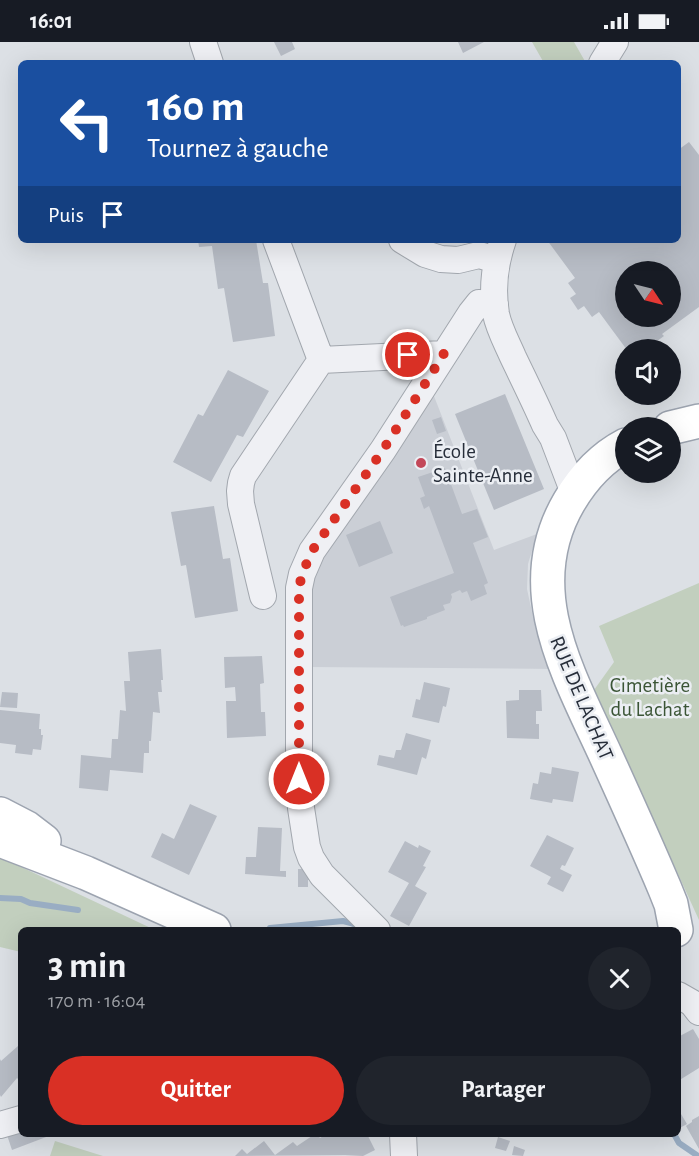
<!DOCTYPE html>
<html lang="fr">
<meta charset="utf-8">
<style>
:root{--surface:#171b24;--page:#20242c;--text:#f1f3f6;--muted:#9ea1a6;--accent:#d93025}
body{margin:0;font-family:"Alegreya Sans",sans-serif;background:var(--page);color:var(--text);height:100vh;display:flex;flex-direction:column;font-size:22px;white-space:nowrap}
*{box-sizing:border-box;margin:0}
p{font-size:20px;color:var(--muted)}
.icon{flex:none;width:33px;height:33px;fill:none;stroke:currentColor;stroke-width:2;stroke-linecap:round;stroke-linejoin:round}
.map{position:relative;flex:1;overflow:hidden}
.sheet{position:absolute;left:18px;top:885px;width:663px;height:210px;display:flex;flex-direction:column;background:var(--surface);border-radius:9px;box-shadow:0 6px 24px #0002}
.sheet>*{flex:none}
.banner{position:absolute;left:18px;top:18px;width:663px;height:183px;border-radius:9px;box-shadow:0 6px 24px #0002;background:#1a4fa0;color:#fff;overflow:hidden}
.needle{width:39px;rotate:125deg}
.fabs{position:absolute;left:615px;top:219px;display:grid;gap:12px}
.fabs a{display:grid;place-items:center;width:66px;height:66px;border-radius:50%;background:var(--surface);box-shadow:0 6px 24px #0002;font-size:30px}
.pin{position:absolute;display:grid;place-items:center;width:51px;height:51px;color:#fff;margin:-26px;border:3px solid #fff;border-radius:50%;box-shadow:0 2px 6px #0007}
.me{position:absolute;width:66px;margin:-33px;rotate:0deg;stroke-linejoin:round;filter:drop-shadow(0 0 4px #0008)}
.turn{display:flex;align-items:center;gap:21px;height:126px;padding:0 30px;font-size:27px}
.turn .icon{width:78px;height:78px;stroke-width:2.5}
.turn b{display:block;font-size:42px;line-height:51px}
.then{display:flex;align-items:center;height:57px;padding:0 30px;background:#0003;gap:12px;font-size:22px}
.round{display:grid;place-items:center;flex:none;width:63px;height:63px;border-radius:32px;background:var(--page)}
.overview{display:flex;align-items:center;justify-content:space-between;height:102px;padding:0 30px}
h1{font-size:36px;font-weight:700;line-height:45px}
.cta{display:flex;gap:12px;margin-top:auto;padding:12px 30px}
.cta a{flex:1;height:69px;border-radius:36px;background:var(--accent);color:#fff;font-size:24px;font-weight:700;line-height:69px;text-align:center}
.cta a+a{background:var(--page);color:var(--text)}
.status{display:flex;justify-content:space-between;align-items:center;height:42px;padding:0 30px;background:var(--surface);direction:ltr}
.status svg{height:16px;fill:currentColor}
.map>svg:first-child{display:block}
.built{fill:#cbcfd6}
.green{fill:#c2cfbe}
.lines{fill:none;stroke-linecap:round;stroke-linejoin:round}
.stream{stroke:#99adc3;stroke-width:6}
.building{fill:#b7bcc5;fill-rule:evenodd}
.minor-casing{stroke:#a2a7ae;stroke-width:28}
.major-casing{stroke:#9da4b0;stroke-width:36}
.minor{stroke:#eff0f4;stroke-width:26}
.major{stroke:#fff;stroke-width:33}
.route{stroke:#d93025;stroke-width:10;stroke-dasharray:0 18}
.poi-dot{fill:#c34859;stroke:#ebeef3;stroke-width:2}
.labels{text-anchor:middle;stroke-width:5;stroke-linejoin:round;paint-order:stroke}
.poi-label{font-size:21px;fill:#272e3a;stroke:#ebeef3;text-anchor:start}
.park-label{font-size:21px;fill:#3b5536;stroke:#ebeef3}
.street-label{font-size:21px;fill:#272e3a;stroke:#ebeef3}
</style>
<div class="status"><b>16:01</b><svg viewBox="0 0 49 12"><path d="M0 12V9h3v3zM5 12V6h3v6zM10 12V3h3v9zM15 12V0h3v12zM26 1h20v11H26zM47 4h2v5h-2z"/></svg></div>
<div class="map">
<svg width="699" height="1114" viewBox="0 0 699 1114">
<rect width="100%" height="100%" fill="#dce0e5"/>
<!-- built -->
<path class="built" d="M432,349L494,508L537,492L528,522L527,547L533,575L557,627L309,625L310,541L314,521Z"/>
<!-- green -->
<path class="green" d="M532,0H574L586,21H544Z
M699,541V878L594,648L614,620L599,584Z
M0,815L155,888H21V910L0,905Z
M55,1099L103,1114H104H50Z"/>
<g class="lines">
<!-- stream -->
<path class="stream" d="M0,856L21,857L30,861L78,868
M270,886L343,879L351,881L358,884
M674,1092L679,1101L698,1114"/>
</g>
<!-- building -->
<path class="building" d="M274,0H292L295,7L281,14Z
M458,0H484L463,11Z
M689,100L699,113V265L662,292L664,294L645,308H627L599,270L592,275L584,264L578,268L570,256L576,252L568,241L575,236L547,198H678V108ZM626,230H670V274H626Z
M198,198H242V200L256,198L263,241H268L275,294L233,300L224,246L218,247L212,204L199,205Z
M228,328L269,349L243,395L237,393L211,440L173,420L198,372L203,374Z
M505,352L544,447L494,468L455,372Z
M441,375L446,389L437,392L432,378Z
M445,426L462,472L477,467L488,495L473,501L488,541L484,543L487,552L471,559L467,549L462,551L460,548L451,552L452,555L450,561L443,563L445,568L427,575V577L404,585L403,583L401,584L390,555L454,531L429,464L424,467L420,456L425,454L418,435Z
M214,464L223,517L230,516L238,569L195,576L186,523L181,524L171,470Z
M380,479L393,511L359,525L346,493Z
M161,607L163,638H161L162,650H158L160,671L153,670L151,699H149V711H144L143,731L110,728L108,749L79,746L81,713L111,716L112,697H118L120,668L126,669L124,639H130L128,610Z
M262,614L264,641L260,642L261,670H265L266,694L227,696L226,659H236L235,645L225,646L224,615Z
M424,640L450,646L446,665L443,664L439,681L412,675L416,657L420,658Z
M519,648H541L542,669H536V682H539V697L507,696L506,659L519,658Z
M2,650L18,651L17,666L0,665Z
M0,668L40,672L39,687H41V693H43L41,708L33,707L32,713L15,711L16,703L0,701Z
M406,691L431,698L426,717L422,715L417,733L377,723L379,713L394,716L396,708H401Z
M552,725L579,730L573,760L553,757L552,761L530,757L533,741L538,742L540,730L551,732Z
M190,762L217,774L189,833L151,815L162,791L174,797Z
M258,785L282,786L280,829H286V835L245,832L246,815H256Z
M547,793L574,806L565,824L562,823L560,827L572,833L563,850L547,842L551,835L530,824Z
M405,799L418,806L419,803L431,809L423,824L426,825L415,844L427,851L409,884L390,874L409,841L388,830Z
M298,827H311V838H308V845H298Z
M693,987L699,997V1026L678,1039V995Z
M18,1004L21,1008V1040L17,1036L1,1055L0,1053V1017L1,1019Z
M678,1067L687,1082L678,1087Z
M699,1074V1107L686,1084L692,1080V1078Z
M21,1084V1092H54L12,1108L6,1090Z
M315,1092H317L320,1096L327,1092H367L375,1108L363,1114L345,1113L235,1114L242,1107L247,1112L264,1099L275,1113L293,1100L297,1104Z
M498,1095L510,1099L506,1109L495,1106Z
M514,1104L525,1108L523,1114L512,1113Z"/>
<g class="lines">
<defs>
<path id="minor" d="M203,0L210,21
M602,21L615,0
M276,198L321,318L444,312
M402,198L425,212L441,217L458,218L479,213L497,218
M503,198C495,221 492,248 496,272C499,287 507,301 513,315C524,338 535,360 545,383L553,396L574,451
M263,554L241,462L240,449L241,441L243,434L321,318
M377,888L322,833L311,816L307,805L301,766L299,737V546L302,532L312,509L383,408L471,271L479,261L495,262
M678,953L692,961L699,970
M0,1083L21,1077
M403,1092L404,1114"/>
<path id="major" d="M670,386L699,379
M626,403C601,416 583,436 569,460C518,547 569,633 606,714C626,758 646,802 665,847L671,862L676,888
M0,772L27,786L44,799
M0,798L86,831L214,888"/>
</defs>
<!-- minor casing -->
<use href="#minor" class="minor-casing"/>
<!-- major casing -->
<use href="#major" class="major-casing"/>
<!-- minor -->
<use href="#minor" class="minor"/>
<!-- major -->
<use href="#major" class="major"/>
</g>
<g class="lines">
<!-- route -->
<path class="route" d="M299,737V546L302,532L312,509L383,408L444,312L408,313"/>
</g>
<!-- markers -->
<circle class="poi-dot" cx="421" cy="421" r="6"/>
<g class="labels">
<!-- poi labels -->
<g class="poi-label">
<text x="433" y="416">École<tspan x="433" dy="24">Sainte-Anne</tspan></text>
</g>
<!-- park labels -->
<g class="park-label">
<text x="650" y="650">Cimetière<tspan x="650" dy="24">du Lachat</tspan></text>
</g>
<!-- street labels -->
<g class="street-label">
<text transform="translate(582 656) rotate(67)" y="7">RUE DE LACHAT</text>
</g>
</g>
</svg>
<div class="fabs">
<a><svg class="needle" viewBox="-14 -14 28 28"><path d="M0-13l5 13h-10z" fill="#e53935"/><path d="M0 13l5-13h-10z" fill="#9ea1a6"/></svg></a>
<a><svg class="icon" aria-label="sound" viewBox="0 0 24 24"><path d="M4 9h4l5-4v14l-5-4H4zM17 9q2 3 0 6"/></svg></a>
<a><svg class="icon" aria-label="layers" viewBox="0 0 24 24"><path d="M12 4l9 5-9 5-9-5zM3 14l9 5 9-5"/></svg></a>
</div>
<div class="pin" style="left:408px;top:313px;background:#d93025"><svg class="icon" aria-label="arrive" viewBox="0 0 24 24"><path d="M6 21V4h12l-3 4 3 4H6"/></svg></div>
<svg class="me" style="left:299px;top:737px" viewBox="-20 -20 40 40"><circle r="17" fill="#d93025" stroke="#fff" stroke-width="3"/><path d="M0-11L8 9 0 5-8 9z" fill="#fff"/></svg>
<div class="banner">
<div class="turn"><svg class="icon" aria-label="left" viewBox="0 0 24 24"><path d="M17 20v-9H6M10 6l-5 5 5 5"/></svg><div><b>160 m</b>Tournez à gauche</div></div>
<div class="then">Puis<svg class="icon" aria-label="arrive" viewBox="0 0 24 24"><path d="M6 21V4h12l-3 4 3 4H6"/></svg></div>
</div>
<section class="sheet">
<div class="overview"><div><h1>3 min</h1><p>170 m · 16:04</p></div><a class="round"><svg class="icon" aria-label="close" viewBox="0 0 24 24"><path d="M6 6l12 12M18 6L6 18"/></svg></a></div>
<div class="cta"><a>Quitter</a><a>Partager</a></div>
</section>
</div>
